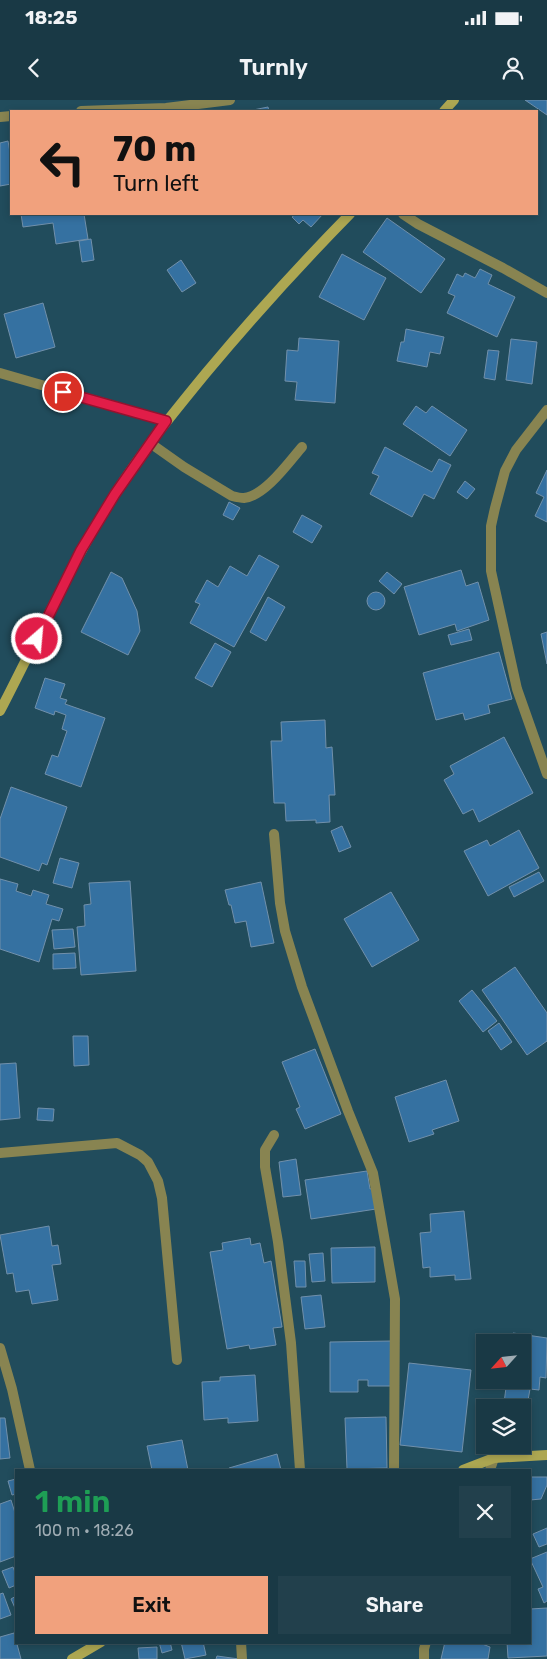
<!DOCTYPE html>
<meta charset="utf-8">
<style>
:root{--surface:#193945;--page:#22404c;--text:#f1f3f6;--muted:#9facb3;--line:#37535e;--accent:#f1a17d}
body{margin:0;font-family:Rubik,sans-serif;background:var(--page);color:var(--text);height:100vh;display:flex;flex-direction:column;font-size:19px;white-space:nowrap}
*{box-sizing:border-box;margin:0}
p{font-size:16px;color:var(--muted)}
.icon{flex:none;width:28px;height:28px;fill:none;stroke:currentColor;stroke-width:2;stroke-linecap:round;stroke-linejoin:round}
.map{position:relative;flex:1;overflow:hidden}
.side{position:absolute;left:15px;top:1369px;width:516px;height:175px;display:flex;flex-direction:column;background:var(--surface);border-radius:0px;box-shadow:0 2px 8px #0003,0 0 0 1px var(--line)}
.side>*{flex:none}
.guide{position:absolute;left:10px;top:10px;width:528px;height:105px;border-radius:0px;box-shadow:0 2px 8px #0003,0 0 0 1px var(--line);background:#f1a17d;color:#111;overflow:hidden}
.needle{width:32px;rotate:243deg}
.fabs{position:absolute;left:476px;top:1234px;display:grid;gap:10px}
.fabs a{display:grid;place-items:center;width:55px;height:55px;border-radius:0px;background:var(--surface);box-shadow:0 2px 8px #0003,0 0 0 1px var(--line);font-size:25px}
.pin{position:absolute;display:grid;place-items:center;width:42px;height:42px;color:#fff;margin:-21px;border:2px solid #fff;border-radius:50%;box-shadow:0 1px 5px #0007}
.me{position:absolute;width:55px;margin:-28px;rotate:27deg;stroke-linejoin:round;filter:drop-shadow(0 0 4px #0008)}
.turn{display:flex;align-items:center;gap:18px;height:105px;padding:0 20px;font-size:22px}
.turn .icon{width:65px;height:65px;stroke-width:2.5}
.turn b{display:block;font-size:35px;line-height:42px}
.round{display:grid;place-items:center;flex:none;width:52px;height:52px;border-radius:0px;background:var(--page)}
.overview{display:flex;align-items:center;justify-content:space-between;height:85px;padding:0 20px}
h1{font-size:30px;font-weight:600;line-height:38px;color:#1e9e55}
.button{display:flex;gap:10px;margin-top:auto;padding:10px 20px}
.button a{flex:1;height:58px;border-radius:0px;background:var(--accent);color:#111;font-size:20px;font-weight:600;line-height:58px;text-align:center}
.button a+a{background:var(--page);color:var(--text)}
.status{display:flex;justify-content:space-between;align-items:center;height:35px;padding:0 25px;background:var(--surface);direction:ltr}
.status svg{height:14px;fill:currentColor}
header{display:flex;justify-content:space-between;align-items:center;height:65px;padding:0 20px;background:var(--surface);font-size:22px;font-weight:600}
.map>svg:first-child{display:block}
.building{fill:#3571a1;stroke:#7190ab}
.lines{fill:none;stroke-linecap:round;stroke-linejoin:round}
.street{stroke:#888451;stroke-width:10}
.secondary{stroke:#ada752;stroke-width:10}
.route-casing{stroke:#92132f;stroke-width:12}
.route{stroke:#e11d48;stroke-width:9}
</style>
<div class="status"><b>18:25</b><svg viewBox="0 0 49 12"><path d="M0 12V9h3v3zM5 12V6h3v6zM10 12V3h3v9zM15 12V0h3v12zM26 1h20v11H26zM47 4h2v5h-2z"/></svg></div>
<header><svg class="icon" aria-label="back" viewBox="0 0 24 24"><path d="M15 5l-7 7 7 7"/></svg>Turnly<svg class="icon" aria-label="person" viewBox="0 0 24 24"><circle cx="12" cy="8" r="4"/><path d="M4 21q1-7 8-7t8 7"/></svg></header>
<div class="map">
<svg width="547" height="1559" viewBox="0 0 547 1559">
<rect width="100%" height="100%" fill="#214c5c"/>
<!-- building -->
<path class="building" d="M525,0H547V15Z
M268,7L269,11H248Z
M8,41L11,58V84L0,86V43Z
M21,114H84L88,139L56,144L53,123L23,127Z
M296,114H323L311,127L303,120L299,124L292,117Z
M387,118L445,159L421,193L363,152Z
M91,139L94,160L82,162L79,141Z
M342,154L386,178L364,220L319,197Z
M181,160L196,183L182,192L167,170Z
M480,169L492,175L488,184L515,197L497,237L447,213L455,196L448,193L457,174L463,177L465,173L475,178Z
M43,203L55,247L16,258L4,214Z
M406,229L444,237L440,254L430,252L427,267L397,261L401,242H404Z
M299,238L339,241L335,303L295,300L297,282L285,281L287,250L298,251Z
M511,239L537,242L532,284L506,280Z
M488,250L499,251L495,280L484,278Z
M416,306L426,313L432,306L467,330L450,356L403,324Z
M385,347L432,372L439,359L451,365L434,399L424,394L412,417L370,394L379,376L372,373Z
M547,370V422L535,416L544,397L536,393Z
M465,381L475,389L467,399L457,392Z
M229,402L240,408L233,420L223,415Z
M302,415L322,426L312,443L293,432Z
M259,455L279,466L234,547L190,523L200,504L195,502L207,480L218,487L230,466L247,476Z
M461,470L466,486L478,482L489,520L457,531L455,524L419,535L404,487Z
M111,472L122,478L137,511L140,531L128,555L81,532Z
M387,472L402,484L394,494L379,481Z
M367 501a9 9 0 1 1 18 0a9 9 0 1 1-18 0Z
M268,497L285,507L266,541L250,532Z
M469,529L472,540L451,545L448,535Z
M547,532V564L541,534Z
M215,543L231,552L212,587L195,578Z
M499,552L512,599L488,605L490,613L465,620L463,613L436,620L423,573Z
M45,578L65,584L60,598L67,600L65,604L105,618L81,687L45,674L52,655L58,657L67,631L62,629L66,615L55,611L54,615L35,608Z
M325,620L326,648L332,647L335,695H329L330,722L316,723V720L286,721L285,703H274L271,641H282L281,622Z
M504,637L533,693L479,722L473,709L463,714L444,680L454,674L450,666Z
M11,687L67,707L47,765L42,763L39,771L0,757V719Z
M342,726L351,747L339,752L331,731Z
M519,730L539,768L488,796L464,751L487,740L490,746Z
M60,758L79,763L72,788L53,783Z
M539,772L544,781L514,797L509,787Z
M0,779L18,784L16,791L31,796L33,790L49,795L46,804L63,809L59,821L52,819L39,862L0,849Z
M130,781L136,871L81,875L77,827L85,826L84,805L91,804L89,783Z
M261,782L274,843L251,847L246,821L235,823L231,805H229L225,790Z
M391,792L419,840L372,867L344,819Z
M73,829L75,847L54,849L52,830Z
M75,853L76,868L53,869V854Z
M515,867L547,913V941L527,955L482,890Z
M472,890L497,921L483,932L459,901Z
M499,923L512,942L501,950L488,931Z
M73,936H88L89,965L74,966Z
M315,949L341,1014L305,1029L296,1009L300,1007L282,962Z
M16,963L20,1018L0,1020V964Z
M446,980L459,1021L432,1030L434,1034L409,1042L395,997Z
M38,1008L54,1009L53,1021L37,1020Z
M296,1059L301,1095L283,1097L279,1062Z
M367,1071L370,1089L373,1088L376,1109L311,1119L305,1080Z
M464,1111L471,1179L455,1180V1175L430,1177V1167L423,1168L420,1133L431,1132L430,1114Z
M49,1126L52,1146L58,1145L61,1164L52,1165L58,1200L32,1204L29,1190L16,1192L13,1173L7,1174L0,1135Z
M250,1138L251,1145L260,1143L264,1163L271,1161L282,1227L273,1228L276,1245L250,1249L249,1245L227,1249L210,1152L223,1150L222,1143Z
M375,1147V1182L332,1183L331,1148Z
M323,1153L325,1181L312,1182L309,1154Z
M294,1161H305L306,1187H296Z
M321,1195L325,1227L305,1229L301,1197Z
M513,1233L547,1238L546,1278L540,1277L539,1290L530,1289L527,1306L504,1303L507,1280H522V1242H512Z
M392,1241L393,1286H368V1280H358V1292H330V1242Z
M409,1263L471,1270L462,1352L400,1345Z
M255,1275L258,1321L228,1323V1318L204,1320L202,1282L220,1281V1277Z
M386,1317L387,1368L347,1369L345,1318Z
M0,1318H5L10,1358L0,1359Z
M182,1340L188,1370H152L147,1346Z
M277,1354L281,1370H229V1368Z
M530,1377H547V1385L541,1399L530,1400Z
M16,1379V1394L12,1395L8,1381Z
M11,1400L16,1416V1456L0,1462V1404Z
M547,1428V1444L539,1447L533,1434Z
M547,1452V1501L544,1503L538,1489L543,1487L530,1459Z
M13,1467L16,1475V1485L9,1488L2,1471Z
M3,1493L11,1515L0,1519V1494Z
M16,1496V1507L15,1508L11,1499Z
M547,1508V1556L508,1558L507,1542H530V1509Z
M14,1533L21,1559H0V1537Z
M159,1542H170L172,1550L162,1553Z
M181,1542H203L206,1555L185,1559Z
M445,1542H477L490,1547L488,1559H441Z
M157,1547V1559H139L138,1548Z
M217,1556L239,1559H216Z"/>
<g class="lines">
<!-- street -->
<path class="street" d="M81,11L166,8L230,0
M0,17L11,16
M403,114L418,124L503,168L547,193
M0,273L166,321
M547,310L516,350L505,371L495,408L491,426V471L517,589L547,674
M150,343L184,367L232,396C236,397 240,398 244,398C265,396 289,362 302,347
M274,734L280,803L285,831L302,887L348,1011L373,1073L395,1199L394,1370
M274,1035L265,1050V1067L278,1142L291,1243L300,1370
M0,1053L117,1043L140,1055L148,1062L158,1081L162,1098L177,1260
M0,1248L12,1289L30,1370
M490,1370L494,1358
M241,1542L242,1559
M424,1559V1549L426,1542"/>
<!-- secondary -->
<path class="secondary" d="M444,11L454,0
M0,611C38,538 71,463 115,394C142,351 174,312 206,273C252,218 300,165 350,114
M463,1370L494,1358L547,1355
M72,1559L101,1542"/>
</g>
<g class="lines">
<defs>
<path id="route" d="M37,539L81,450L115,394L166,321L63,292"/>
</defs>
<!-- route casing -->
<use href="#route" class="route-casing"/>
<!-- route -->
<use href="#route" class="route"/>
</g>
</svg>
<div class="fabs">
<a><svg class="needle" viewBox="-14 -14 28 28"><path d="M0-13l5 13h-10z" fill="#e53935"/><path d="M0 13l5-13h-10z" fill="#9facb3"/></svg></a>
<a><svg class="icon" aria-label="layers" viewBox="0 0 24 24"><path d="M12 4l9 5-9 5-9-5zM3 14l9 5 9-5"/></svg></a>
</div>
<div class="pin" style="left:63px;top:292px;background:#d93025"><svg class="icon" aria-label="arrive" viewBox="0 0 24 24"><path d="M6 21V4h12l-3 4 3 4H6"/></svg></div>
<svg class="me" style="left:37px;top:539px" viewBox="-20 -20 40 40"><circle r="17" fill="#e11d48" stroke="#fff" stroke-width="3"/><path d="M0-11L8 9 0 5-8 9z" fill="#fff"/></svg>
<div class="guide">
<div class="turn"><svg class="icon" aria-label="left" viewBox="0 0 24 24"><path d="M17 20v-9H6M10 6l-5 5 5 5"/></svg><div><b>70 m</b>Turn left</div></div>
</div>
<section class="side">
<div class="overview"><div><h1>1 min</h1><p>100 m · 18:26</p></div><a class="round"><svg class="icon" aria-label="close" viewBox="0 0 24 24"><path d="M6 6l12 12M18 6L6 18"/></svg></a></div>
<div class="button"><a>Exit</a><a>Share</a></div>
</section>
</div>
